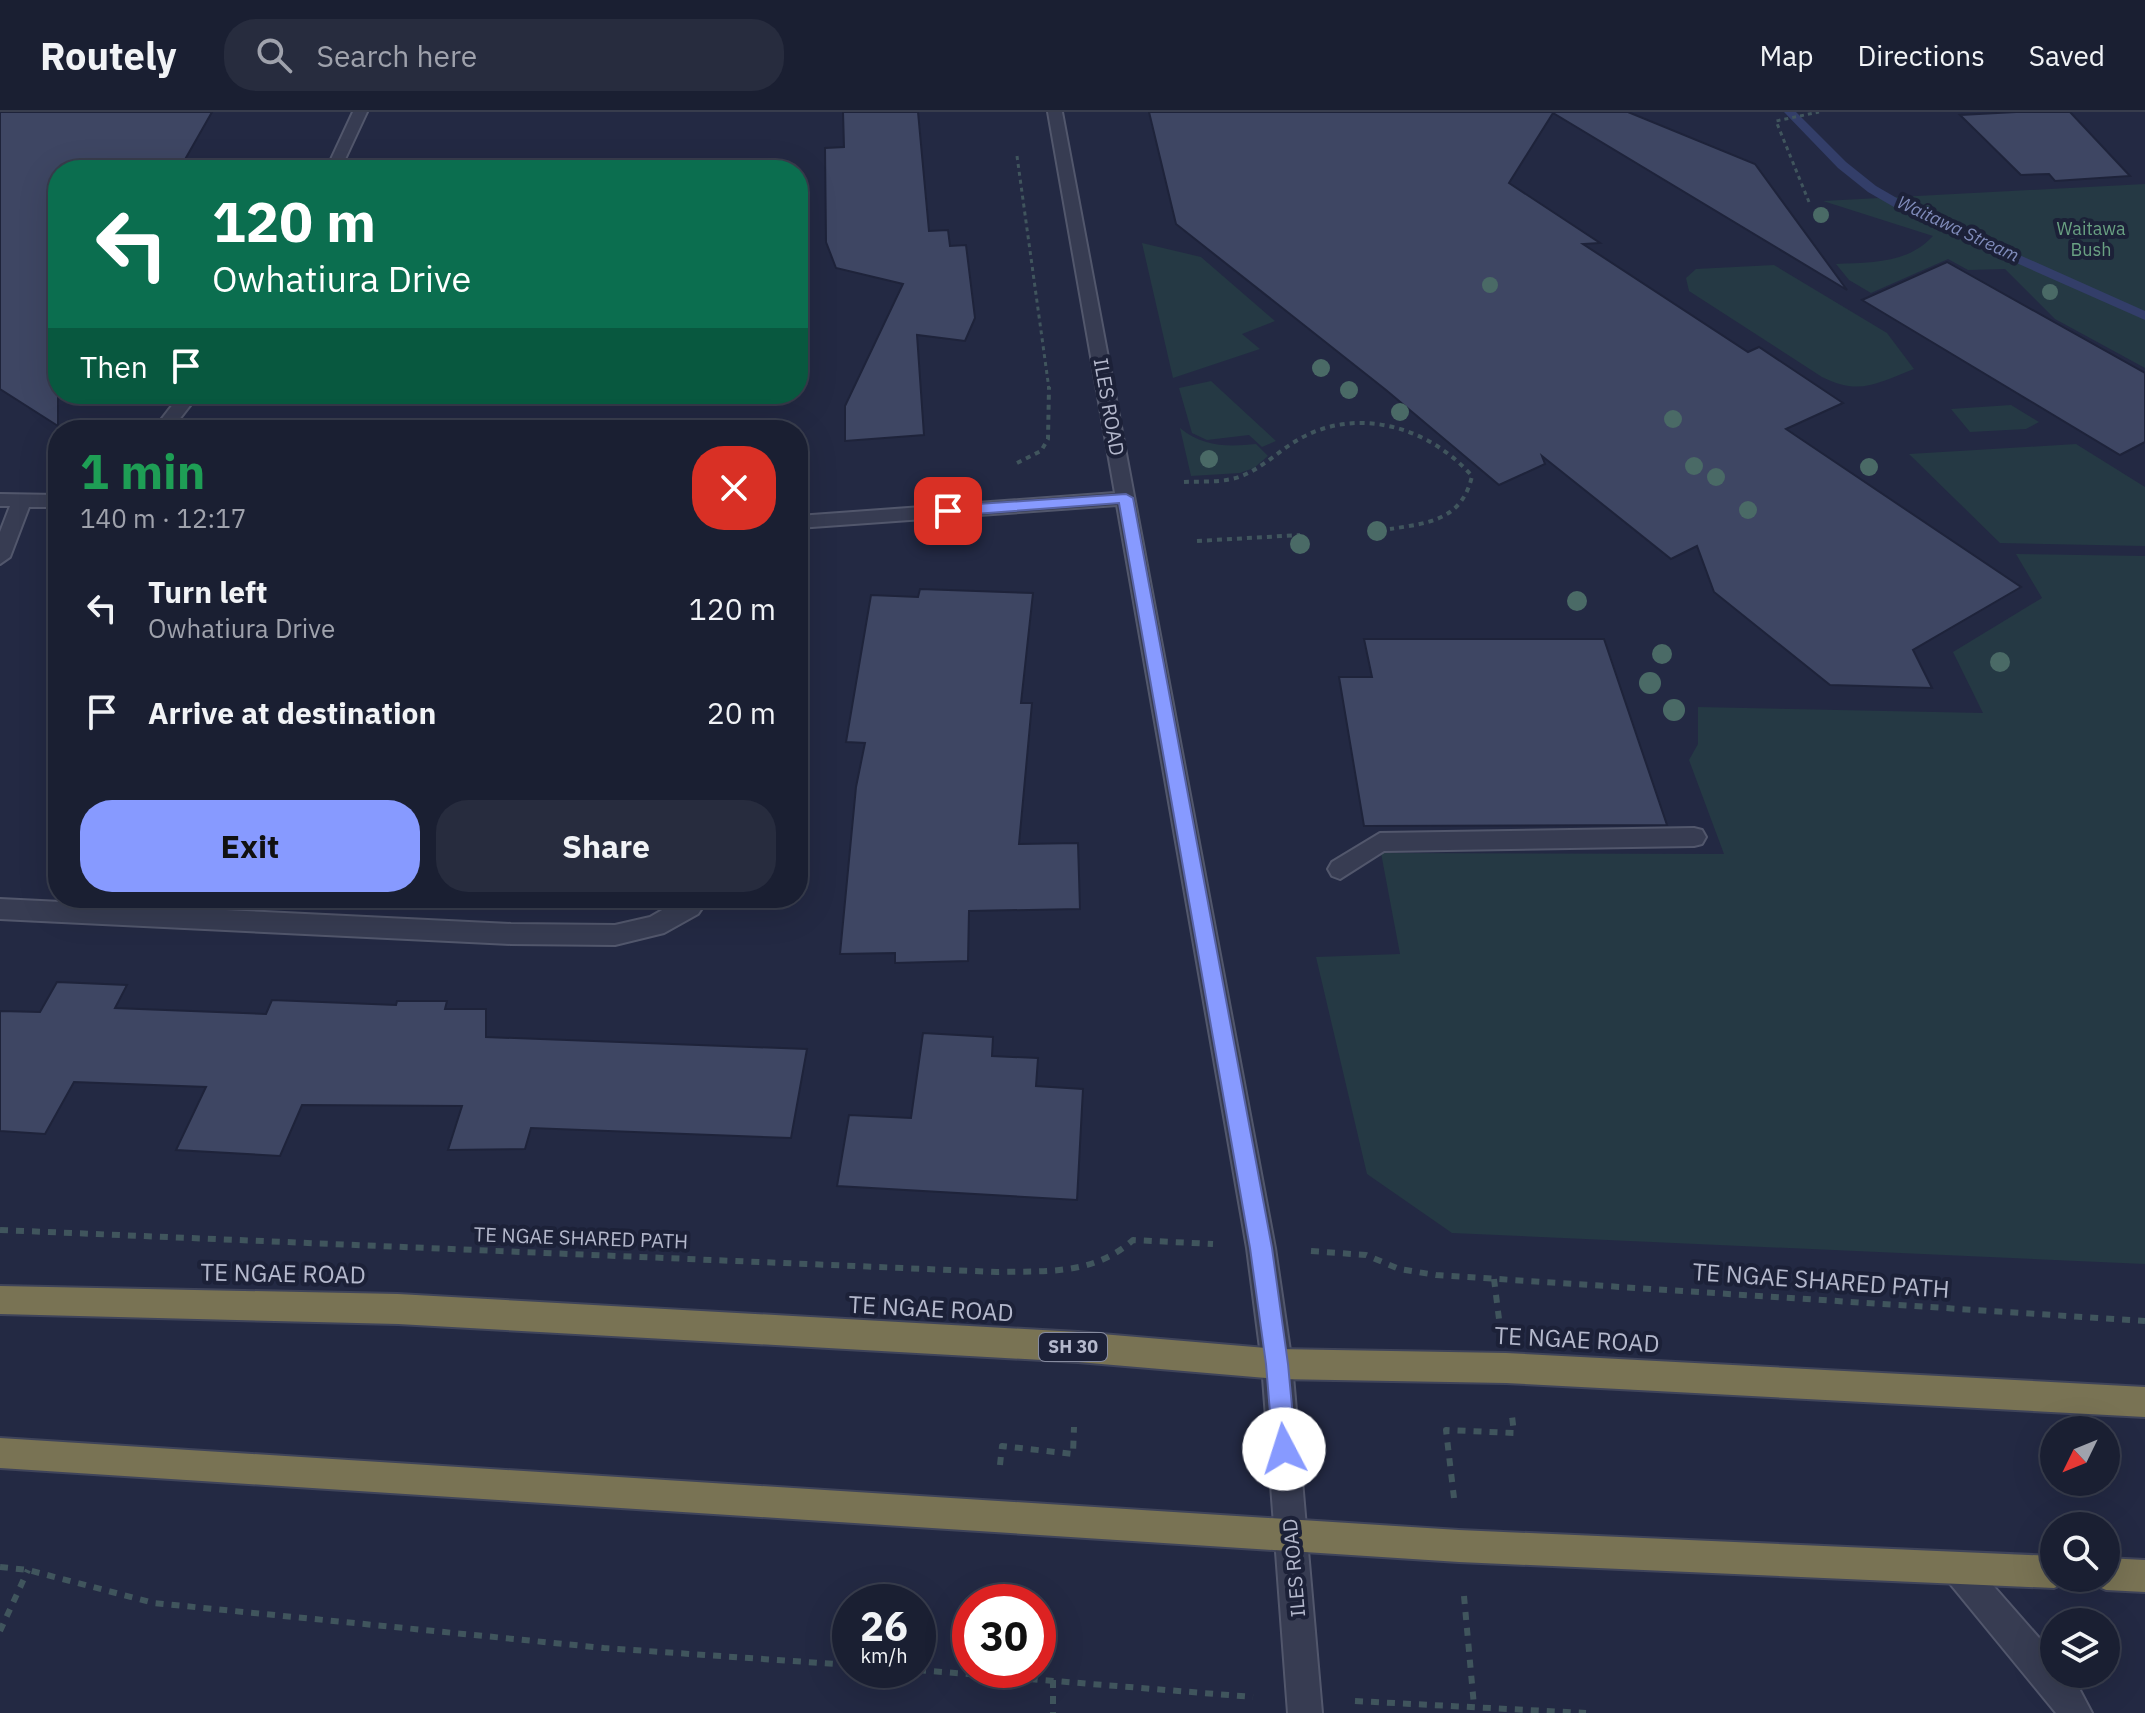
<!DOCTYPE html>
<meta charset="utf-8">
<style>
:root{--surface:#1a1f32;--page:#272c3e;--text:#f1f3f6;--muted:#9fa2ac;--line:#383d4d;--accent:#879aff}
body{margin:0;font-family:"IBM Plex Sans",sans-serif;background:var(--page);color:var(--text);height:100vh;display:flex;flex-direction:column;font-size:30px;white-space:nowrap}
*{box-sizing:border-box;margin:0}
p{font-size:26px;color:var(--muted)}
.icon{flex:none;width:44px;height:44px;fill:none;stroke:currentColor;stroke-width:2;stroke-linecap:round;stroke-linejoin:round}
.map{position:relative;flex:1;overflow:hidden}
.sheet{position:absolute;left:48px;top:308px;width:760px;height:488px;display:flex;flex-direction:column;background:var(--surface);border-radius:32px;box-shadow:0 8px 32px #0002,0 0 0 2px var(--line)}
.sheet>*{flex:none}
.guide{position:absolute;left:48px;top:48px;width:760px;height:244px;border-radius:32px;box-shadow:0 8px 32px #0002,0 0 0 2px var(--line);background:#0b6e4f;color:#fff;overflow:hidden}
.needle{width:52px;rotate:227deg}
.fabs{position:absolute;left:2040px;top:1304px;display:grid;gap:16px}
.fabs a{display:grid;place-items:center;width:80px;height:80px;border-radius:50%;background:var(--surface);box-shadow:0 8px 32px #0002,0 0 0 2px var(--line);font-size:40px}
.speed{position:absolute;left:832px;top:1472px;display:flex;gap:16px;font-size:40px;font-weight:700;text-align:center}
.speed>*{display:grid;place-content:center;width:104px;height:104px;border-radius:50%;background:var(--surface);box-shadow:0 8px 32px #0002,0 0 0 2px var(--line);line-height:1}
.speed small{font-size:20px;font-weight:400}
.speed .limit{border:12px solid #d22;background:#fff;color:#111}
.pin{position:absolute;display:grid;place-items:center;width:68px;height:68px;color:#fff;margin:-34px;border-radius:16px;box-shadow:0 4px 12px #0006}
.me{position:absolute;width:88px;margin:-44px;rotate:355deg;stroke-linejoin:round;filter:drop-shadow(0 0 6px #0008)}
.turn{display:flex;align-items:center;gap:28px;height:168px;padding:0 32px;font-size:36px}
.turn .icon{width:104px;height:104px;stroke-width:2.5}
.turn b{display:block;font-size:56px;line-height:68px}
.then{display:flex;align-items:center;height:76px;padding:0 32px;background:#0003;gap:16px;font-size:30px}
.round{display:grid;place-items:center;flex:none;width:84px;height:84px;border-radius:32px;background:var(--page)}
.headline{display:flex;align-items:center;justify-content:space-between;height:136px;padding:0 32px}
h1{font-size:48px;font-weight:700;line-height:60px;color:#1e9e55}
.cta{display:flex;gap:16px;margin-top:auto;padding:16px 32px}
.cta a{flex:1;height:92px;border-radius:32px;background:var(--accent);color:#111;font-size:32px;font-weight:700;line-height:92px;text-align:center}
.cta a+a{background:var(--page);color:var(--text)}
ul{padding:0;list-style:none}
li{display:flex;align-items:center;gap:24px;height:104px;padding:0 32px}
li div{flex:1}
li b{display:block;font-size:30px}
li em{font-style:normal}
header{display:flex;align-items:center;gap:48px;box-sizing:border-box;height:112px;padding:0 40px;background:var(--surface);border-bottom:2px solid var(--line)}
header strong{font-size:38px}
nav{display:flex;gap:44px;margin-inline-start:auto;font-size:28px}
.search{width:560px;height:72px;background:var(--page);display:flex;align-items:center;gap:20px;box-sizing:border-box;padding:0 28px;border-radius:32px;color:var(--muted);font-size:30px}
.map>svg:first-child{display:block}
.green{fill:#253944}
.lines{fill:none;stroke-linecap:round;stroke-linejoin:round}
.stream{fill:#333e69;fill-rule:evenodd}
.building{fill:#3e4663;stroke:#1e233a;stroke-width:2}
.minor-casing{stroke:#52576c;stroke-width:4}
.highway-casing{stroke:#3f445a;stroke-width:4}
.path-far2{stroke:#40555d;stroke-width:3;stroke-dasharray:4 4;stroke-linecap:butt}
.path-far1{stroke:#40555d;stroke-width:4;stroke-dasharray:5 5;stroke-linecap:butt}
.path{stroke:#40555d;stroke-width:6;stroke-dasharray:8 8;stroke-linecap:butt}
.minor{fill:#373c52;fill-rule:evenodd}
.highway{fill:#797354;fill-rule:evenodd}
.tree{fill:#4a6a66}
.route{fill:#879aff;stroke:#5864a6;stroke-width:2}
.labels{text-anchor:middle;stroke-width:8;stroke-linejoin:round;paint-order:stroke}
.far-water-label{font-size:18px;font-style:italic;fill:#808cbb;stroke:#1c2138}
.far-park-label{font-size:18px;fill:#69a082;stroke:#1c2138}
.shield{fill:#1c2138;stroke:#868ba0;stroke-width:2}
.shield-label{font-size:18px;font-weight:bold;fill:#b4b8cc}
.street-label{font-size:20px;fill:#b4b8cc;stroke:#1c2138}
.near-street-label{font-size:24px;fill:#b4b8cc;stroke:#1c2138}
</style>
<header>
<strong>Routely</strong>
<div class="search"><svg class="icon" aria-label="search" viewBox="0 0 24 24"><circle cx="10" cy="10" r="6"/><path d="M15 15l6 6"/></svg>Search here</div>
<nav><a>Map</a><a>Directions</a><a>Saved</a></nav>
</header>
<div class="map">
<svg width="2145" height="1601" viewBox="0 0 2145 1601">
<rect width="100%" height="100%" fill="#232943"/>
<!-- green -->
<path class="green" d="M2145,72V256L2055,207L2005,157L1968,158L1948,147L1871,181L1849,168L1836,152C1872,150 1907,152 1933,124L1823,89Z
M1142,131L1201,145L1275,209L1242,222L1260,237L1173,266Z
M1774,153L1887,221L1914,257C1878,271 1859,284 1822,265L1689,179L1686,166L1696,157Z
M1211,269L1276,329L1262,335L1249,323L1207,328L1192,321L1179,276Z
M2011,293L2039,310L2026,317L1970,320L1951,297Z
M1180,316C1203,335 1228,335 1256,332L1268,344L1254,356L1240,361L1191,364Z
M2076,332L2145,375V434L2000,431L1909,342Z
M2016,442L2145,444V1152L1452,1121L1367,1062L1316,845L1400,842L1381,741L1724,742L1689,648L1698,632V595L1983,601L1953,540L2042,486Z"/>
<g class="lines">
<!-- stream -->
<path class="stream" d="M1784,0H1796L1846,50L1876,74L1914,96L2145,199V208L1906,102L1868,80L1838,56Z"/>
</g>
<!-- building -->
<path class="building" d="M0,0H212L179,58H58V314L0,277Z
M843,0H918L929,119L948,118L950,134L966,133L975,206L965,229L917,223L924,323L845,329V294L903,172L836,156L826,130L825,36L844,35Z
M1149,0H1628L1755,52L1847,178L1553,1L1509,71L1600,131L1583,132L1748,240L1759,235L1843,291L1786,317L2021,475L1913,538L1932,576L1830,573L1714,480L1697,434L1671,447L1542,344L1545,352L1499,373L1386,278L1176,112Z
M2016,0H2070L2130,64L2055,69L2049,62L2021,63L1960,3Z
M1947,150L2145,261V330L2120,343L1862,188Z
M920,477L1033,481L1021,591H1032L1019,732L1078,731L1080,797L969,799L968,849L895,851V841L840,842L856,675L865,631L846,630L871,483L918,485Z
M1364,527H1604L1667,713L1364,714L1339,565H1372Z
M57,870L127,873L115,896L266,902L272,888L396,893L397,889H447L445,897H486V925L807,937L791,1026L531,1016L525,1037L448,1038L462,994L302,993L280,1044L176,1038L206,975L74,970L45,1022L0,1019V899L40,900Z
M923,921L993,925L992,944L1038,946L1036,974L1083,977L1077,1088L837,1074L849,1003L911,1006Z"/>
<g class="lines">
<defs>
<path id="minor" d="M353,0H367L340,58H326Z
M1048,0H1062L1275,1136L1292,1252L1322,1601H1288L1262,1252L1247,1136L1117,393L798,416V404L1115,381Z
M181,282H199L171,318H153Z
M0,382L58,383V395H29L10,445L0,452V420L10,394H0Z
M1694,716L1702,718L1706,725L1702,732L1694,734L1384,739L1340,767L1332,764L1328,757L1332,750L1380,721Z
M683,786H709L698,802L664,821L615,833L511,832L0,807V787L511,812L615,813L650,805Z
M1958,1441L1969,1446L2054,1543V1562H2070L2073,1565L2092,1601H2056L1947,1468L1942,1457L1947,1446Z"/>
<path id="highway" d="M0,1174L398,1182L1078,1220L1277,1237L1506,1241L2145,1275V1305L1506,1271L1277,1267L1078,1250L398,1212L0,1202Z
M0,1326L1459,1418L2054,1444V1466H2068L2065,1471L2054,1476L1459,1450L0,1356Z
M2106,1446L2145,1448V1480L2106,1478L2095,1473L2091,1466H2106Z"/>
</defs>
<!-- minor casing -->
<use href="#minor" class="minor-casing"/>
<!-- highway casing -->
<use href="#highway" class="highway-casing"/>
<!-- path-far2 -->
<path class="path-far2" d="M1017,44L1049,277
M1809,90L1776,9L1819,0"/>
<!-- path-far1 -->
<path class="path-far1" d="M1017,351L1041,339L1048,327L1049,275
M1184,370C1202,369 1221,371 1239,365C1262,357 1279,338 1301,326C1360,294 1430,316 1472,364C1462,408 1429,411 1390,417
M1197,429L1300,423"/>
<!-- path -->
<path class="path" d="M0,1118L997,1160C1047,1159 1094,1163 1133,1128L1213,1132
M1311,1139L1366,1143L1399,1157L1436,1163L2145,1209
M1494,1167L1499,1207
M1000,1353L1002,1334L1073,1342L1074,1315
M1454,1386L1446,1318L1514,1321L1512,1304
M0,1455L28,1458L154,1491L604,1536L850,1553
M993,1481V1490
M1464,1484L1474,1594
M0,1519L28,1458
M918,1558L1253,1585
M1053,1568V1601
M1355,1589L1586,1601"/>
<!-- minor -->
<use href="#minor" class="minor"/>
<!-- highway -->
<use href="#highway" class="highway"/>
</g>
<!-- trees -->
<g class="tree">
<circle cx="1821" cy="103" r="8"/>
<circle cx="1490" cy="173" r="8"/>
<circle cx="2050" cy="180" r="8"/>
<circle cx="1321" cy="256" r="9"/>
<circle cx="1349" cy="278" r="9"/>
<circle cx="1400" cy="300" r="9"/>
<circle cx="1673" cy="307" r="9"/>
<circle cx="1209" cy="347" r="9"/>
<circle cx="1694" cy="354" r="9"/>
<circle cx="1869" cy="355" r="9"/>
<circle cx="1716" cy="365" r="9"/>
<circle cx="1748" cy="398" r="9"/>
<circle cx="1377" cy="419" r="10"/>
<circle cx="1300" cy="432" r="10"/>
<circle cx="1577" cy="489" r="10"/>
<circle cx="1662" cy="542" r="10"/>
<circle cx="2000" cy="550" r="10"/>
<circle cx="1650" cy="571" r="11"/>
<circle cx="1674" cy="598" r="11"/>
</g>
<!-- route -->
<path class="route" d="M1126,382L1133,386L1272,1136L1288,1252L1296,1337L1292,1345L1284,1349L1276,1345L1273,1337L1266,1252L1250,1136L1119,391L948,404L941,399L948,394Z"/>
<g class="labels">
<!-- far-water labels -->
<g class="far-water-label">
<text transform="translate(1958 117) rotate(25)" y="6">Waitawa Stream</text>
</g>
<!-- far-park labels -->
<g class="far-park-label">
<text x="2091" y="123">Waitawa<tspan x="2091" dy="21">Bush</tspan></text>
</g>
<!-- shield labels -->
<rect class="shield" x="1039" y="1221" width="68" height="28" rx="6"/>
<g class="shield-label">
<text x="1073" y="1241">SH 30</text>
</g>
<!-- street labels -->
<g class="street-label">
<text transform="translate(1109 295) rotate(80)" y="7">ILES ROAD</text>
<text transform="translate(581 1126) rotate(2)" y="7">TE NGAE SHARED PATH</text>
<text transform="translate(1294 1456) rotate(-95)" y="7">ILES ROAD</text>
</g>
<!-- near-street labels -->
<g class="near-street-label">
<text transform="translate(283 1162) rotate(1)" y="8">TE NGAE ROAD</text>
<text transform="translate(1821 1169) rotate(4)" y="8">TE NGAE SHARED PATH</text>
<text transform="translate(931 1197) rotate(3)" y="8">TE NGAE ROAD</text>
<text transform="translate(1577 1228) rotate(3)" y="8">TE NGAE ROAD</text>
</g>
</g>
</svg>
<div class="fabs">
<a><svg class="needle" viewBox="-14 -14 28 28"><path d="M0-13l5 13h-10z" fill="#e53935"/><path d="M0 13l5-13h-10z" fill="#9fa2ac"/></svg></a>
<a><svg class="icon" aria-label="search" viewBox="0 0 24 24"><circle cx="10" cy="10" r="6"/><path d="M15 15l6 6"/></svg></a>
<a><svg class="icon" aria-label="layers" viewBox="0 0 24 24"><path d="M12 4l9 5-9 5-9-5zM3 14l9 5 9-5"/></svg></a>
</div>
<div class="speed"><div>26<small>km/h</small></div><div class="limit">30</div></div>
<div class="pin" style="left:948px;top:399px;background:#d93025"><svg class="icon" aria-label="arrive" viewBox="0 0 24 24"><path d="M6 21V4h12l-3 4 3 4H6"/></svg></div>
<svg class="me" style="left:1284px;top:1337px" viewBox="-20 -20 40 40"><circle r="19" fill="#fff"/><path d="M0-13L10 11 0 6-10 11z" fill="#879aff"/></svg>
<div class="guide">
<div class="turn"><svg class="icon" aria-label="left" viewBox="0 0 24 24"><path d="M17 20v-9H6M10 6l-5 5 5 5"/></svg><div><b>120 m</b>Owhatiura Drive</div></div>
<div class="then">Then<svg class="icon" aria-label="arrive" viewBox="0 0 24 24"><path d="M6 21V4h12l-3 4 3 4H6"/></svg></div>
</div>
<section class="sheet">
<div class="headline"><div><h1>1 min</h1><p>140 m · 12:17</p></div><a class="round" style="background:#d93025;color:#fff"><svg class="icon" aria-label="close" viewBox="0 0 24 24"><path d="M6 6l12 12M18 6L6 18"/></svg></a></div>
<ul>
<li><svg class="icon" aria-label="left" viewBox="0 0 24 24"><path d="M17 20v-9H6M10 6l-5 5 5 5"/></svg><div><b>Turn left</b><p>Owhatiura Drive</p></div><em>120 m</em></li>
<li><svg class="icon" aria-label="arrive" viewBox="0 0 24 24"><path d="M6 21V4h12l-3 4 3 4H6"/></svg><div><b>Arrive at destination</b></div><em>20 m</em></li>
</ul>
<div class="cta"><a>Exit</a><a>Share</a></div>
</section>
</div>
